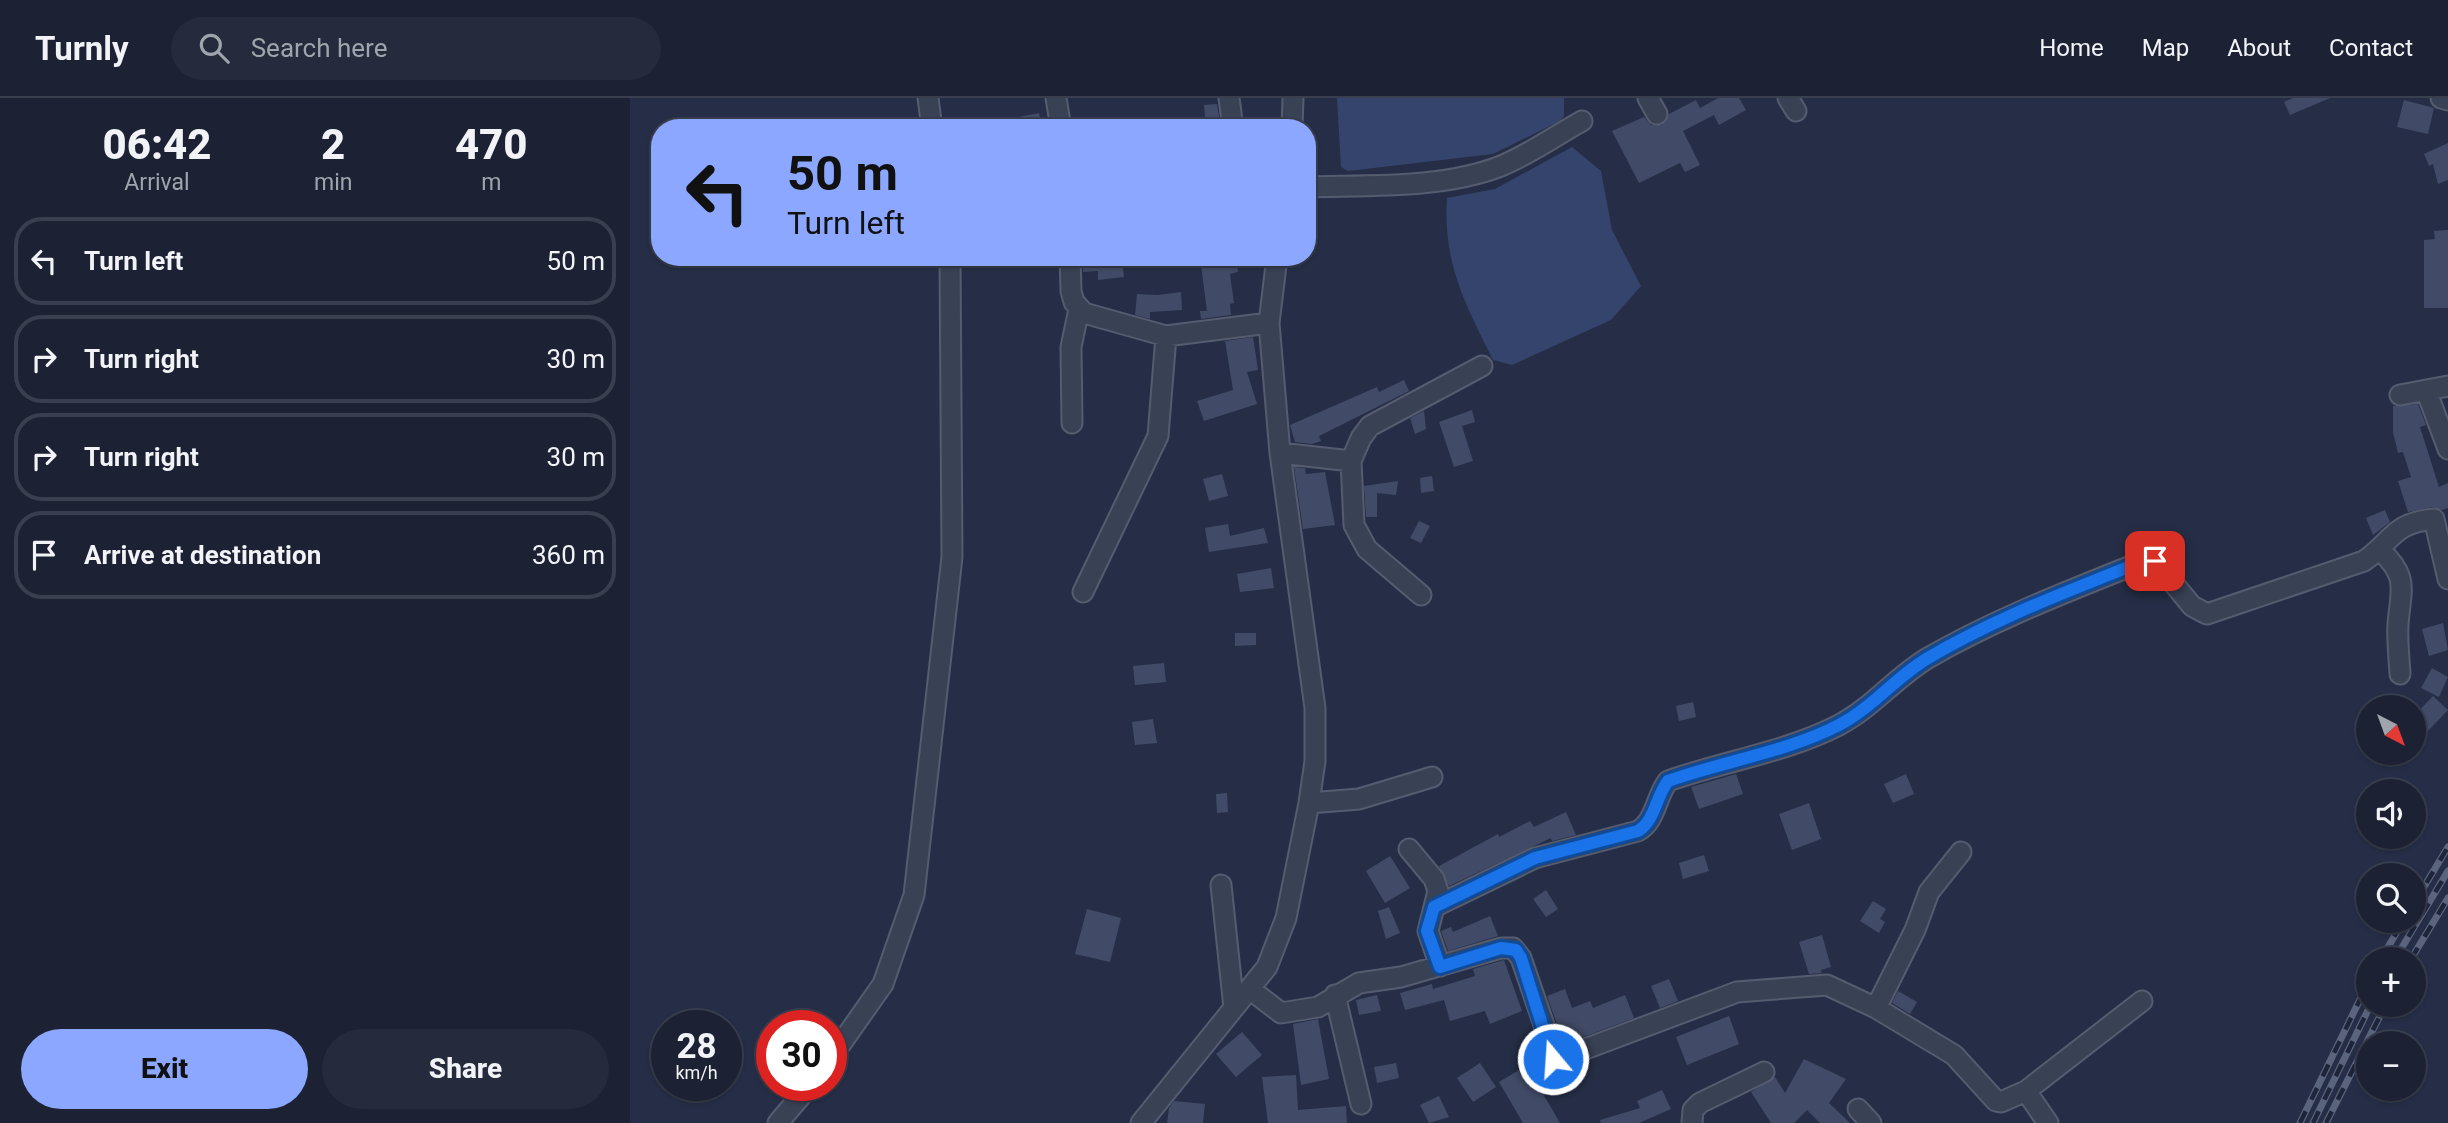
<!DOCTYPE html>
<meta charset="utf-8">
<style>
:root{--surface:#1c2234;--page:#252a3c;--text:#f1f3f6;--muted:#a0a4ac;--line:#3a3f4f;--accent:#8ca7ff}
body{margin:0;font-family:Roboto,sans-serif;background:var(--page);color:var(--text);height:100vh;display:flex;flex-direction:column;font-size:26px;white-space:nowrap}
*{box-sizing:border-box;margin:0}
p{font-size:23px;color:var(--muted)}
.icon{flex:none;width:38px;height:38px;fill:none;stroke:currentColor;stroke-width:2;stroke-linecap:round;stroke-linejoin:round}
.map{position:relative;flex:1;overflow:hidden}
.drawer{display:flex;flex-direction:column;background:var(--surface);width:630px}
.drawer>*{flex:none}
.guide{position:absolute;left:21px;top:21px;width:665px;height:147px;border-radius:28px;box-shadow:0 2px 5px #0004,0 0 0 2px var(--line);background:#8ca7ff;color:#111;overflow:hidden}
.needle{width:46px;rotate:139deg}
.fabs{position:absolute;left:1726px;top:597px;display:grid;gap:14px}
.fabs a{display:grid;place-items:center;width:70px;height:70px;border-radius:50%;background:var(--surface);box-shadow:0 2px 5px #0004,0 0 0 2px var(--line);font-size:35px}
.speed{position:absolute;left:21px;top:912px;display:flex;gap:14px;font-size:35px;font-weight:700;text-align:center}
.speed>*{display:grid;place-content:center;width:91px;height:91px;border-radius:50%;background:var(--surface);box-shadow:0 2px 5px #0004,0 0 0 2px var(--line);line-height:1}
.speed small{font-size:18px;font-weight:400}
.speed .limit{border:10px solid #d22;background:#fff;color:#111}
.pin{position:absolute;display:grid;place-items:center;width:60px;height:60px;color:#fff;margin:-30px;border-radius:14px;box-shadow:0 4px 10px #0006}
.me{position:absolute;width:77px;margin:-38px;rotate:342deg;stroke-linejoin:round;filter:drop-shadow(0 0 5px #0008)}
.turn{display:flex;align-items:center;gap:24px;height:147px;padding:0 21px;font-size:32px}
.turn .icon{width:91px;height:91px;stroke-width:2.5}
.turn b{display:block;font-size:49px;line-height:60px}
.eta{display:flex;justify-content:space-evenly;align-items:center;height:119px;text-align:center}
.eta b{font-size:42px;font-weight:800;line-height:49px}
.primary-button{display:flex;gap:14px;margin-top:auto;padding:14px 21px}
.primary-button a{flex:1;height:80px;border-radius:42px;background:var(--accent);color:#111;font-size:28px;font-weight:800;line-height:80px;text-align:center}
.primary-button a+a{background:var(--page);color:var(--text)}
ul{padding:0;list-style:none}
li{display:flex;align-items:center;gap:21px;height:88px;margin:0 14px 10px;padding:0 7px;border:4px solid var(--line);border-radius:28px}
li div{flex:1}
li b{display:block;font-size:26px}
li em{font-style:normal}
header{display:flex;align-items:center;gap:42px;box-sizing:border-box;height:98px;padding:0 35px;background:var(--surface);border-bottom:2px solid var(--line)}
header strong{font-size:33px}
nav{display:flex;gap:38px;margin-inline-start:auto;font-size:24px}
.search{width:490px;height:63px;background:var(--page);display:flex;align-items:center;gap:18px;box-sizing:border-box;padding:0 24px;border-radius:38px;color:var(--muted);font-size:26px}
main{display:flex;flex:1;min-height:0}
.map>svg:first-child{display:block}
.water{fill:#35446d}
.building{fill:#414b67}
.lines{fill:none;stroke-linecap:round;stroke-linejoin:round}
.minor-casing{stroke:#555c70;stroke-width:23}
.minor{stroke:#394155;stroke-width:19}
.rail-casing{stroke:#5b647d;stroke-width:7}
.rail{stroke:#1e253b;stroke-width:4.5;stroke-dasharray:13;stroke-linecap:butt}
.route-casing{stroke:#114b97;stroke-width:18}
.route{stroke:#1a73e8;stroke-width:12}
</style>
<header>
<strong>Turnly</strong>
<div class="search"><svg class="icon" aria-label="search" viewBox="0 0 24 24"><circle cx="10" cy="10" r="6"/><path d="M15 15l6 6"/></svg>Search here</div>
<nav><a>Home</a><a>Map</a><a>About</a><a>Contact</a></nav>
</header>
<main>
<section class="drawer">
<div class="eta">
<div><b>06:42</b><p>Arrival</p></div>
<div><b>2</b><p>min</p></div>
<div><b>470</b><p>m</p></div>
</div>
<ul>
<li><svg class="icon" aria-label="left" viewBox="0 0 24 24"><path d="M17 20v-9H6M10 6l-5 5 5 5"/></svg><div><b>Turn left</b></div><em>50 m</em></li>
<li><svg class="icon" aria-label="right" viewBox="0 0 24 24"><path d="M7 20v-9h11M14 6l5 5-5 5"/></svg><div><b>Turn right</b></div><em>30 m</em></li>
<li><svg class="icon" aria-label="right" viewBox="0 0 24 24"><path d="M7 20v-9h11M14 6l5 5-5 5"/></svg><div><b>Turn right</b></div><em>30 m</em></li>
<li><svg class="icon" aria-label="arrive" viewBox="0 0 24 24"><path d="M6 21V4h12l-3 4 3 4H6"/></svg><div><b>Arrive at destination</b></div><em>360 m</em></li>
</ul>
<div class="primary-button"><a>Exit</a><a>Share</a></div>
</section>
<div class="map">
<svg width="1818" height="1025" viewBox="0 0 1818 1025">
<rect width="100%" height="100%" fill="#252e46"/>
<!-- water -->
<path class="water" d="M707,0H934V18L930,23L863,56L718,73L711,69Z
M942,49L971,73L982,132L1011,188L981,222L882,267L863,262C835,205 813,166 817,100L865,91Z"/>
<!-- building -->
<path class="building" d="M1088,0H1109L1116,12L1089,27L1084,17L1053,33L1070,67L1055,74L1050,65L1009,85L982,33L1014,19L1021,27H1032L1039,16L1066,2L1070,10Z
M1663,0H1700L1660,17L1654,4Z
M1774,2L1804,10L1798,36L1767,29Z
M587,6L591,30H576L574,7Z
M409,15L412,30H363L362,24Z
M1818,45V82L1808,86L1803,66L1799,68L1794,56Z
M1818,132V210H1794V142L1805,141L1804,133Z
M452,159H492L494,179L468,182V173L453,174Z
M570,159H606L608,174L600,176L604,205L600,206L601,217L571,221L570,213H577Z
M551,194L552,212L520,214V221L505,217L507,196L528,197Z
M623,239L628,272L617,274L627,306L574,323L567,303L603,292L595,243Z
M774,282L779,293L689,338L691,343L682,346L665,344L660,327L747,289L749,294Z
M1788,306L1796,327L1790,329L1809,389L1818,385V410L1812,412L1802,409L1778,414L1768,383L1781,379L1773,354L1768,355L1763,334V308Z
M842,312L845,324L832,328L843,363L824,369L809,324Z
M794,313L796,331L785,336L780,320Z
M664,369L675,370L676,376L695,374L705,427L673,431Z
M592,376L598,398L579,403L573,381Z
M802,378L804,393L791,395L790,380Z
M768,383L766,397L747,395V419H736L734,388Z
M1755,412L1760,424L1743,437L1736,420Z
M789,423L800,428L791,445L780,440Z
M598,426L600,438L634,430L638,445L579,454L575,430Z
M641,470L644,490L610,494L607,476Z
M1813,525L1818,552L1799,558L1792,531Z
M605,535H626V547L605,548Z
M534,565L536,584L505,587L503,568Z
M1802,570L1818,579L1809,599L1791,590Z
M1803,598L1818,612L1797,634L1783,619Z
M1063,604L1066,619L1049,623L1046,608Z
M523,621L527,645L505,647L502,624Z
M1106,676L1113,696L1069,711L1061,689Z
M1276,676L1284,696L1263,705L1254,686Z
M597,695L598,714L587,715L586,696Z
M1179,705L1191,741L1162,752L1149,716Z
M936,714L946,737L922,743L921,740L819,788L809,768L868,736L869,739L900,723L904,729Z
M1074,757L1079,773L1053,781L1049,765Z
M760,758L780,790L755,805L736,773Z
M916,792L928,811L916,819L903,801Z
M1243,803L1256,811L1250,821L1255,824L1249,835L1230,823Z
M759,809L770,835L756,841L748,813Z
M457,811L491,820L480,864L445,856Z
M860,818L868,838L818,853L811,833L821,829L823,834Z
M1192,837L1201,869L1191,872L1192,875L1179,876L1169,844Z
M874,862L892,913L860,926L855,913L820,923L814,902L775,912L770,895L802,886L803,891L845,878L843,871Z
M1039,881L1048,903L1030,910L1021,888Z
M935,891L942,910L960,903L963,910L995,897L1004,920L934,946L917,898Z
M1268,893L1287,904L1280,916L1262,905Z
M747,897L751,913L729,917L726,902Z
M1099,918L1109,946L1057,967L1046,939Z
M688,921L699,981L671,987L663,926Z
M612,934L632,957L606,979L586,956Z
M1174,961L1216,981L1199,1005L1220,1025H1190L1177,1012L1164,1025H1141L1121,994L1145,979L1155,995Z
M766,965L769,980L747,985L744,969Z
M850,965L866,989L843,1004L827,980Z
M896,968L919,1006L930,1025H893L869,984Z
M666,977L668,1012L716,1008L717,1025H638L632,979Z
M1032,992L1041,1011L1009,1025H971L970,1022L1010,1010L1007,1003Z
M809,998L819,1019L799,1025L790,1007Z
M544,1003L575,1006L573,1025H537L539,1010Z"/>
<g class="lines">
<defs>
<path id="minor" d="M298,0L302,30
M426,0L431,30
M599,0L603,30
M1018,0L1027,16
M1158,0L1166,13
M1811,0L1818,2
M662,30L663,0
M677,89C739,87 812,91 871,68C900,56 925,38 952,23
M440,159L441,193L444,204L454,215L536,238L639,225
M1796,292L1818,351
M1770,297L1818,288
M442,325L441,249L449,211
M650,355L721,363
M1750,452C1779,479 1771,490 1768,526C1767,542 1769,559 1770,576
M453,494L528,338L536,238
M791,497L737,451L724,427L721,363L731,340L740,328L852,268
M679,705L729,701L802,679
M779,751L804,781L808,793L798,833L810,868
M591,787L604,910
M804,809L905,760L1008,733C1026,723 1026,698 1038,683C1094,663 1157,654 1209,627C1243,609 1266,579 1298,560C1365,521 1439,493 1511,464L1525,463L1562,508L1577,516L1734,463C1763,443 1762,425 1804,421L1818,481
M621,892L651,915L688,909L729,885L771,879L871,850H883L891,860L926,962L1107,894L1197,887L1246,910L1324,957L1366,1003L1371,1004L1396,993L1418,1025
M705,897L731,1006
M1246,910L1285,832L1299,794L1331,754
M201,960L253,886L284,797L322,459L320,159
M1396,993L1512,903
M1228,1011L1241,1025
M148,1025L180,987
M511,1025L637,869L656,820L679,705L685,663V610L650,355L639,225L647,159
M1062,1025L1063,1012L1070,1005L1134,974"/>
</defs>
<!-- minor casing -->
<use href="#minor" class="minor-casing"/>
<!-- minor -->
<use href="#minor" class="minor"/>
<defs>
<path id="rail" d="M1783,807L1818,749
M1751,861L1774,822
M1765,861L1818,773
M1781,861L1818,800
M1670,1025L1738,885
M1683,1025L1741,906
M1696,1025L1756,906"/>
</defs>
<!-- rail casing -->
<use href="#rail" class="rail-casing"/>
<!-- rail -->
<use href="#rail" class="rail"/>
</g>
<g class="lines">
<defs>
<path id="route" d="M923,961L891,860L886,852L871,850L810,869L797,833L804,809L905,760L1008,733C1025,723 1026,698 1038,683C1094,663 1157,654 1209,627C1243,609 1266,579 1298,560C1365,520 1439,493 1511,464L1525,463"/>
</defs>
<!-- route casing -->
<use href="#route" class="route-casing"/>
<!-- route -->
<use href="#route" class="route"/>
</g>
</svg>
<div class="fabs">
<a><svg class="needle" viewBox="-14 -14 28 28"><path d="M0-13l5 13h-10z" fill="#e53935"/><path d="M0 13l5-13h-10z" fill="#a0a4ac"/></svg></a>
<a><svg class="icon" aria-label="sound" viewBox="0 0 24 24"><path d="M4 9h4l5-4v14l-5-4H4zM17 9q2 3 0 6"/></svg></a>
<a><svg class="icon" aria-label="search" viewBox="0 0 24 24"><circle cx="10" cy="10" r="6"/><path d="M15 15l6 6"/></svg></a>
<a>+</a>
<a>−</a>
</div>
<div class="speed"><div>28<small>km/h</small></div><div class="limit">30</div></div>
<div class="pin" style="left:1525px;top:463px;background:#d93025"><svg class="icon" aria-label="arrive" viewBox="0 0 24 24"><path d="M6 21V4h12l-3 4 3 4H6"/></svg></div>
<svg class="me" style="left:923px;top:961px" viewBox="-20 -20 40 40"><circle r="17" fill="#1a73e8" stroke="#fff" stroke-width="3"/><path d="M0-11L8 9 0 5-8 9z" fill="#fff"/></svg>
<div class="guide">
<div class="turn"><svg class="icon" aria-label="left" viewBox="0 0 24 24"><path d="M17 20v-9H6M10 6l-5 5 5 5"/></svg><div><b>50 m</b>Turn left</div></div>
</div>
</div>
</main>
